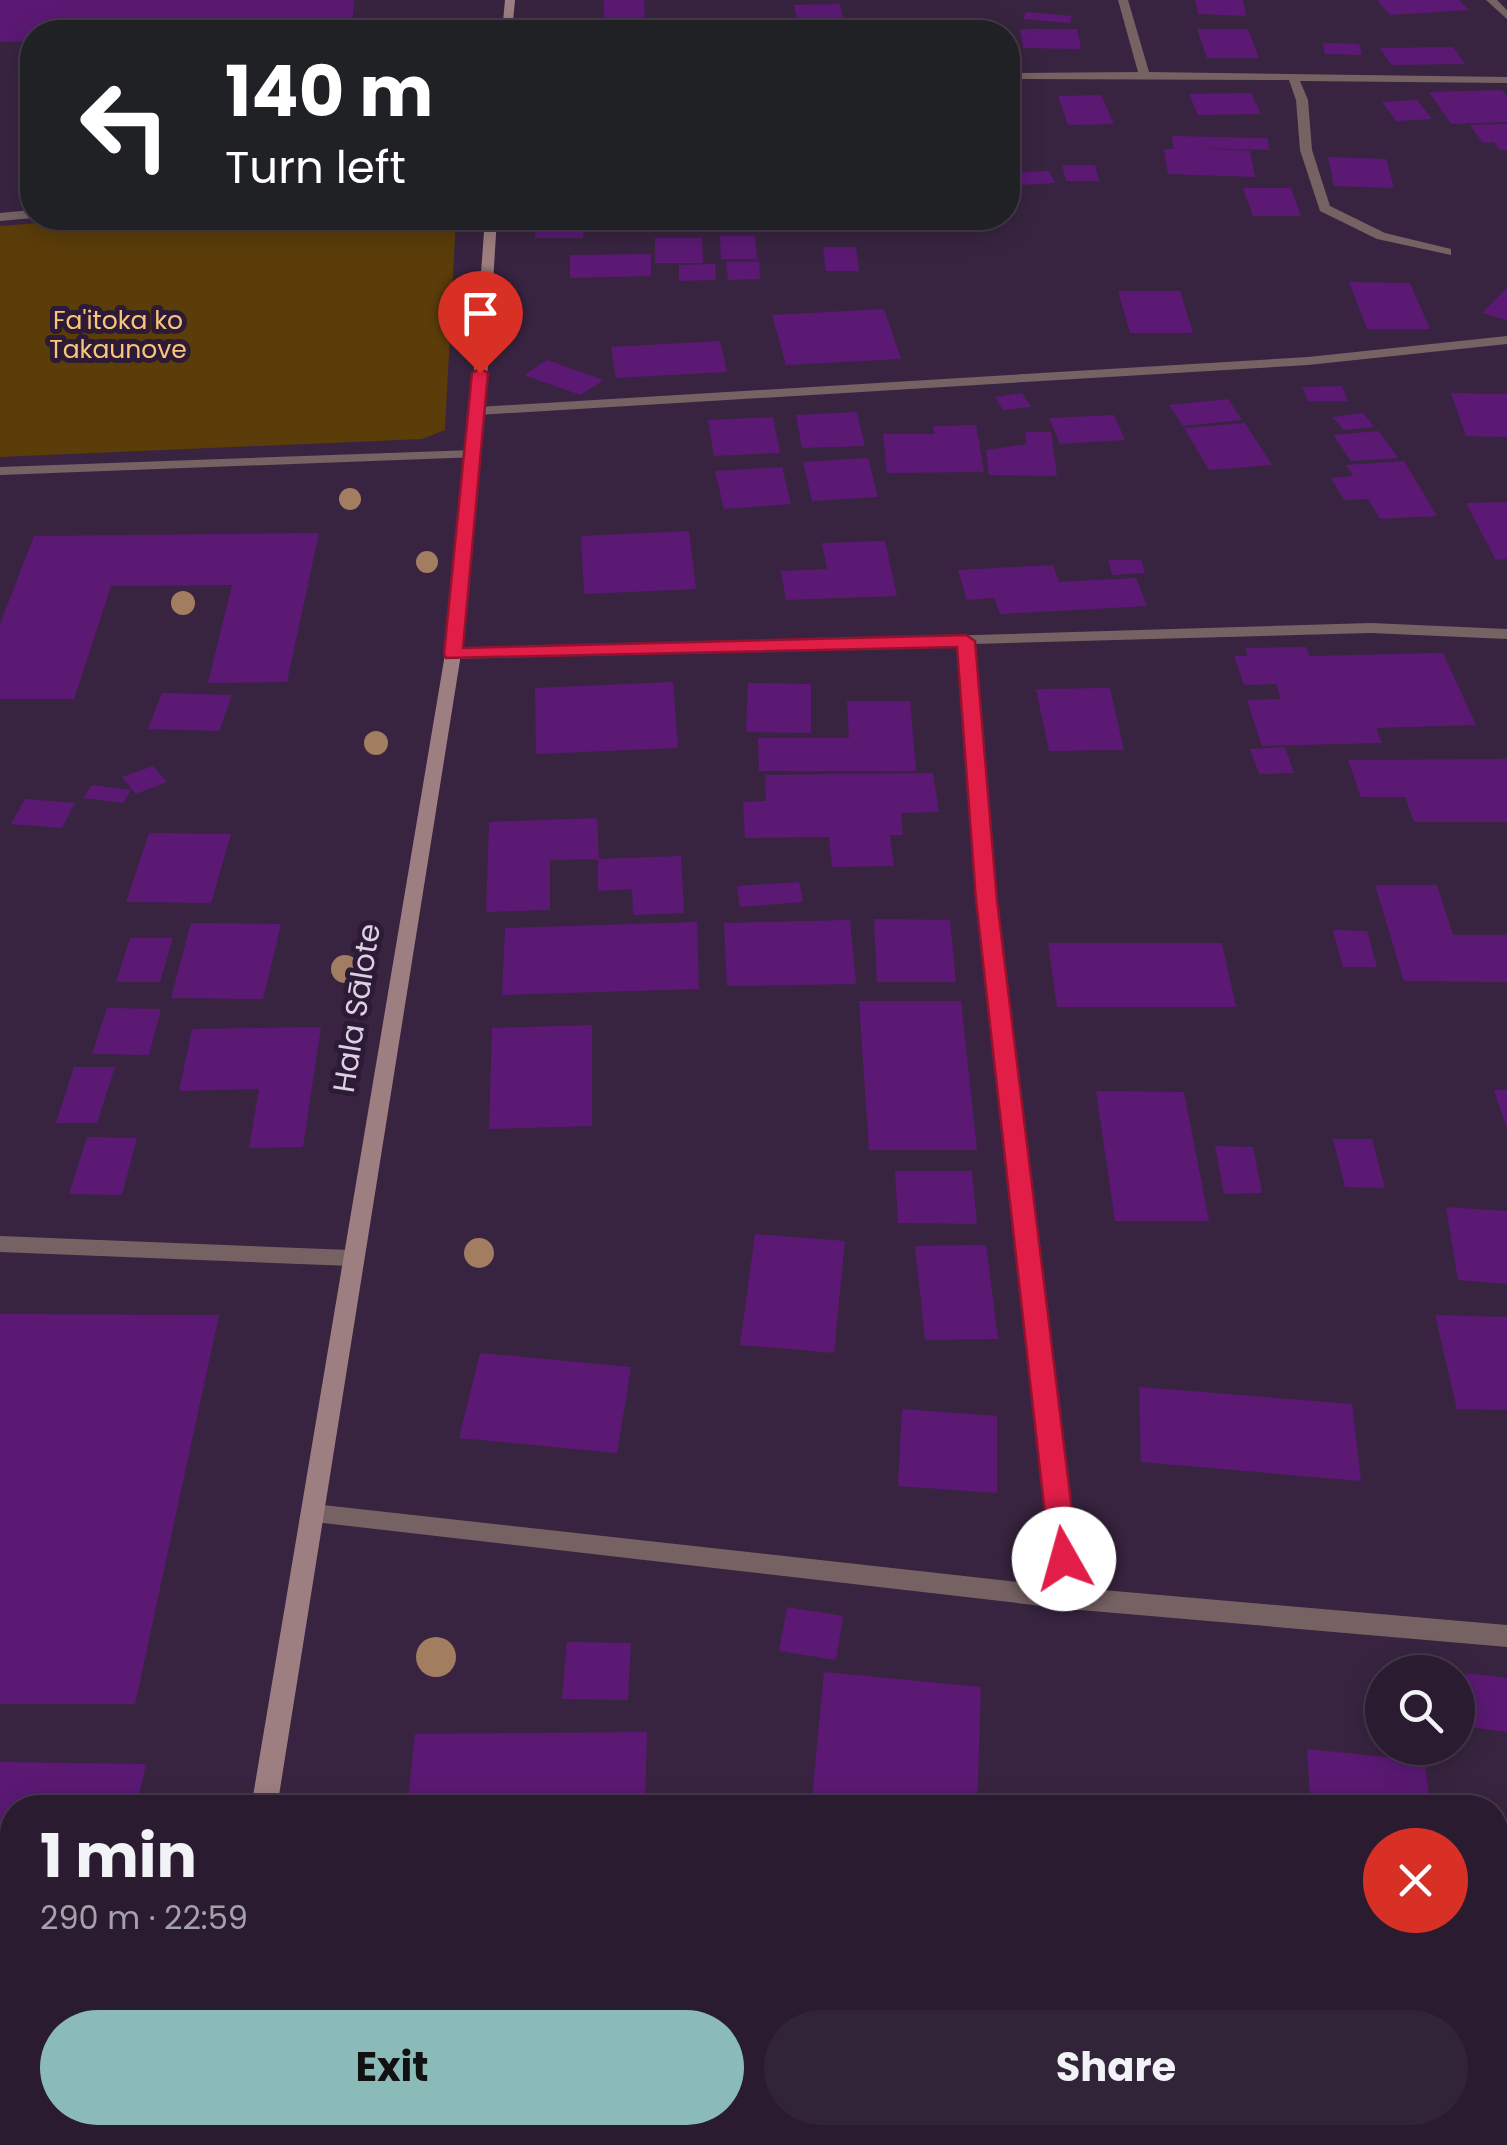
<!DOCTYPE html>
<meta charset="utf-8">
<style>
:root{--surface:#2a1b30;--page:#322438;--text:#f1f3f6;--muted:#a5a1ab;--line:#46394c;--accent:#8bbbb9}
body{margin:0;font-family:Poppins,sans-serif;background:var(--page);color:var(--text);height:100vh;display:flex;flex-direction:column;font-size:38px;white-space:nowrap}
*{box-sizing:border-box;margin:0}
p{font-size:32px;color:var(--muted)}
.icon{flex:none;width:55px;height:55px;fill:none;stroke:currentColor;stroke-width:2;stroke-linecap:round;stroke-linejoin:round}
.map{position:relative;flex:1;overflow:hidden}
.panel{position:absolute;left:0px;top:1795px;width:1508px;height:350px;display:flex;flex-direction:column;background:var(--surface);border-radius:40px 40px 0 0;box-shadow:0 5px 25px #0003,0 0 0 2px var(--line)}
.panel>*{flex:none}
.hud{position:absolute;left:20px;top:20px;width:1000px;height:210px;border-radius:40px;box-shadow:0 5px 25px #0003,0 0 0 2px var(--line);background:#202124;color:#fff;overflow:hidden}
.controls{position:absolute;left:1365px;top:1655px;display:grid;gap:20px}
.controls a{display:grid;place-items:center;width:110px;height:110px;border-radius:50%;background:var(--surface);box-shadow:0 5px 25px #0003,0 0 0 2px var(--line);font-size:50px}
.pin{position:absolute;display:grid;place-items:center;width:85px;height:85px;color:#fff;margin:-102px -42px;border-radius:50% 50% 50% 0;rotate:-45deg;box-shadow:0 0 10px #0007}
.pin .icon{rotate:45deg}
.me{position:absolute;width:110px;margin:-55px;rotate:353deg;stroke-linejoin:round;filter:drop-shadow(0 0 8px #0008)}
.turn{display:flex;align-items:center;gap:35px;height:210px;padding:0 40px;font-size:45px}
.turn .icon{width:130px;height:130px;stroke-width:2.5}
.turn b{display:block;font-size:70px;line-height:85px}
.round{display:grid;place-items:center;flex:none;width:105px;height:105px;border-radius:52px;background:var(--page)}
.overview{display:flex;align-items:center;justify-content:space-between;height:170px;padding:0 40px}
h1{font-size:60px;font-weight:700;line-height:75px}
.primary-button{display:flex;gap:20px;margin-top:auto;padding:20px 40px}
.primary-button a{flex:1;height:115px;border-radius:60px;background:var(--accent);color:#111;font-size:40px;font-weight:700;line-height:115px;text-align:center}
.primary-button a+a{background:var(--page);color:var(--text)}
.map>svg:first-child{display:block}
.green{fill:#5b3d09}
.building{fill:#5b1974}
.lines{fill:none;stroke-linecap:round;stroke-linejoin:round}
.street{fill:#766263;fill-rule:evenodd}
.secondary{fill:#9e7f81;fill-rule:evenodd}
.tree{fill:#a27d60}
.route{fill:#e11d48;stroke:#92132f;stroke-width:2.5}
.labels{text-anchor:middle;stroke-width:10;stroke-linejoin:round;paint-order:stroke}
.far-park-label{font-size:25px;fill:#f9c57b;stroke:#2d1a36}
.street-label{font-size:30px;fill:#dcd0e2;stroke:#2d1a36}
</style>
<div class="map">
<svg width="1507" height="2145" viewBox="0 0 1507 2145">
<rect width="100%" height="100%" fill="#382440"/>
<!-- green -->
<path class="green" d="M100,218H456L445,430L422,439L0,457V226Z"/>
<!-- building -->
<path class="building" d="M0,0H354L352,26H337L336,30L32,32V41L0,42Z
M604,0H644L645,18L604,19Z
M1195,0H1243L1246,16L1198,14Z
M1377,0H1459L1469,10L1390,15Z
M840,4L844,21H797L794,5Z
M1026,12L1072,16L1070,23L1023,19Z
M555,25L608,28V32H555Z
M1020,29H1077L1081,49L1023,48Z
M1197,29H1248L1259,58H1207Z
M1323,43L1359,44L1362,55L1325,54Z
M1453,47L1465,64L1391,65L1380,48Z
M1502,90L1507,96V122L1451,124L1429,92Z
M1251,93L1261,114L1198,115L1189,94Z
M1101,95L1114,124L1068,125L1058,96Z
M1417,100L1432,119L1396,121L1382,102Z
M1507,124V150H1500L1494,142L1483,143L1470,125Z
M1172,136L1267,138L1270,150L1195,148L1250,151L1255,177L1168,174L1164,149H1174Z
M1328,157L1386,159L1394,188L1334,186Z
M1062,165H1095L1099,181H1066Z
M1049,171L1055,183L1008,186V173Z
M1243,188H1291L1301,216H1253Z
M537,218H584L583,238H535Z
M594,218H645L646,228H593Z
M720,236H755L757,259H721Z
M655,238H702L703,263H655Z
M823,247H856L859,271H826Z
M651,254V276L570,278V255Z
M726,262H759L760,279L728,280Z
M715,264L716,280L679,281V265Z
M1349,282L1410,283L1430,329H1367Z
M1507,288V320L1482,313Z
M1118,291H1180L1193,333H1130Z
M884,309L901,359L786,365L772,315Z
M720,341L727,372L616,378L611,347Z
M547,360L604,380L580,395L524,375Z
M1342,386L1348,401H1308L1302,387Z
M1022,393L1031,407L1003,410L995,397Z
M1451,393L1507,394V437L1466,436Z
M1228,399L1242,420L1183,426L1169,405Z
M857,412L865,446L802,448L796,415Z
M1363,413L1374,427L1344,430L1332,417Z
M1114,415L1125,440L1060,444L1049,418Z
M773,417L780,453L714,456L708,420Z
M1245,423L1272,465L1209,470L1184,428Z
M976,425L984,472L887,473L883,434H935L933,426Z
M1379,431L1398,458L1351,461L1333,435Z
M1025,432H1051L1057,476L989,475L986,450L1027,444Z
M868,458L878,497L812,501L803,462Z
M1404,461L1437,516L1380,519L1368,499L1344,500L1331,478L1353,476L1346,465Z
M782,467L791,504L724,509L715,471Z
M1507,502V559L1496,560L1466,503Z
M689,531L696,589L584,594L581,536Z
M319,533L287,682L208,683L232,585L111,586L74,699H0V624L34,536Z
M885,541L897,596L786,600L781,571L827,569L822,543Z
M1108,560H1141L1145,573L1112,575Z
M1053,565L1059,582L1136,578L1147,606L1000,614L994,598L967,600L958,570Z
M1306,647L1310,656L1443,653L1476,725L1376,728L1382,743L1262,746L1247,700L1281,699L1276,684L1244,685L1234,656H1248L1245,648Z
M673,682L678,748L536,754L535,688Z
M748,683L811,684V733L746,732Z
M1110,688L1124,750L1049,751L1036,689Z
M162,693L232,695L219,731L148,729Z
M847,701H910L916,771H759L758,738H849Z
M1285,747L1294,773L1259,774L1250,749Z
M1507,759V822H1414L1405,797H1361L1348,760Z
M153,766L167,782L136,794L122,777Z
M933,773L939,812L901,813L903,835H890L894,866L832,867L829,837L745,838L743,802L766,801L765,775Z
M92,785L131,790L123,803L83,798Z
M25,799L75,803L62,828L11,824Z
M597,818L599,859L550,860V910L486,912L489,822Z
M149,833L231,834L211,903L126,902Z
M681,856L684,913L633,915L632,889L598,891V859Z
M799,882L803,902L740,907L737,886Z
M1375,885H1437L1453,935H1507V982L1404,981Z
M874,919L950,920L956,982H877Z
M850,920L856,984L727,986L724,923Z
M697,922L699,989L502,995L505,928Z
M191,923L281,924L263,999L171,998Z
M1333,930L1367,931L1377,967H1343Z
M130,938H173L160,982H116Z
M1048,943H1222L1236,1007H1057Z
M859,1001H961L977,1150H869Z
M107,1008L161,1009L149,1055L92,1054Z
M592,1025V1126L489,1129L492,1028Z
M321,1027L303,1147L249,1148L259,1089L179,1091L192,1029Z
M74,1067H115L97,1123H56Z
M1494,1090H1507V1126H1506Z
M1096,1091L1184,1092L1209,1221H1115Z
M87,1137L137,1138L122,1195L69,1194Z
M1333,1139H1372L1385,1188L1345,1187Z
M1215,1146L1253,1147L1262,1193L1224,1194Z
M895,1171H972L977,1224L898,1223Z
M1446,1207L1507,1211V1284L1458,1280Z
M755,1234L845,1241L834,1353L740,1345Z
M986,1245L998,1339L925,1340L915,1246Z
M0,1314L219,1315L135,1704H0Z
M1435,1315L1507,1317V1410L1457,1409Z
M480,1353L631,1367L617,1453L459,1438Z
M1139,1387L1352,1404L1361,1481L1141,1462Z
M902,1409L997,1416V1493L898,1486Z
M787,1607L843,1616L836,1660L779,1651Z
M567,1642L631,1643L628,1700L562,1699Z
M824,1672L981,1687L977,1808H811Z
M1465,1673L1507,1678V1732L1470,1727Z
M647,1732L645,1808H407L415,1734Z
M1307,1749L1425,1761L1430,1808H1311Z
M0,1762L146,1764L136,1808H12V2051H0Z
M1495,2058L1507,2062V2145H1478L1479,2132H1495Z
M674,2132H983V2145H673Z"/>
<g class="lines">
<!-- street -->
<path class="street" d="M1118,0H1128L1149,72L1507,77V83L1300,81L1308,100L1312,150L1330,206L1385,233L1451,249V255L1377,239L1320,211L1300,150L1296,100L1289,80L1008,79V73L1138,72Z
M1486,0H1497L1507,10V19Z
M508,26L513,29L512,31L403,32L408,29Z
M32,210L33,218L0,221V213Z
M1507,336V344L1308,365L478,415L471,411L478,407L1308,357Z
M473,450L480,454L478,457L0,475V467Z
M1371,623L1507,629V639L1371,633L974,644L996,900L1080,1588L1507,1625V1647L1069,1609L306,1521L302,1514L306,1507L314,1504L1055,1586L978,900L958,645L453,659L447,657V651Z
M0,1236L351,1250L359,1252L362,1258L359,1264L351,1266L0,1252Z"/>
<!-- secondary -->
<path class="secondary" d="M505,0H515L512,32H502Z
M485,218H497L485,411L461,654L277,1808H251L445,654L471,411Z
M195,2132H225L222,2145H192Z"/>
</g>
<!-- trees -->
<g class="tree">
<circle cx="350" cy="499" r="11"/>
<circle cx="427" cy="562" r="11"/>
<circle cx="183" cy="603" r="12"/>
<circle cx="376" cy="743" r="12"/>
<circle cx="345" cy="969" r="14"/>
<circle cx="479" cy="1253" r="15"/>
<circle cx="436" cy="1657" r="20"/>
</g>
<!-- route -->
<path class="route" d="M480,368L488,373L463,648L966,635L975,641L997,900L1078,1559L1074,1568L1064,1571L1054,1568L1050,1559L976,900L957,647L446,658L444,654L472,373Z"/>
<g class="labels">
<!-- far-park labels -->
<g class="far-park-label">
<text x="118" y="329">Fa'itoka ko<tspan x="118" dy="29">Takaunove</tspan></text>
</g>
<!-- street labels -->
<g class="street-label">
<text transform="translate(357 1008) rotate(-81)" y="10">Hala Sālote</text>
</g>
</g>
</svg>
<div class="controls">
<a><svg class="icon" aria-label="search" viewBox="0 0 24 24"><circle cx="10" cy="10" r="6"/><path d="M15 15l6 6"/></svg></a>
</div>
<div class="pin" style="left:480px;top:373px;background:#d93025"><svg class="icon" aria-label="arrive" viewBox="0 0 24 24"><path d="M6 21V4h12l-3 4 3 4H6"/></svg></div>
<svg class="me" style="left:1064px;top:1559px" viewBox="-20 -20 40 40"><circle r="19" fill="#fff"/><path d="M0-13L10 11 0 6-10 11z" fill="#e11d48"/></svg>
<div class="hud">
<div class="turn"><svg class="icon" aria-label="left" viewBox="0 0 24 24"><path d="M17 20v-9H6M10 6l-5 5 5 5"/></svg><div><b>140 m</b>Turn left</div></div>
</div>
<section class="panel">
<div class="overview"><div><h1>1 min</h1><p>290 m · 22:59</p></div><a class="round" style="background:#d93025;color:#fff"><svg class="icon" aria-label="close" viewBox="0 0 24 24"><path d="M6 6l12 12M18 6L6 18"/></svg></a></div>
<div class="primary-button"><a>Exit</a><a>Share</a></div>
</section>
</div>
